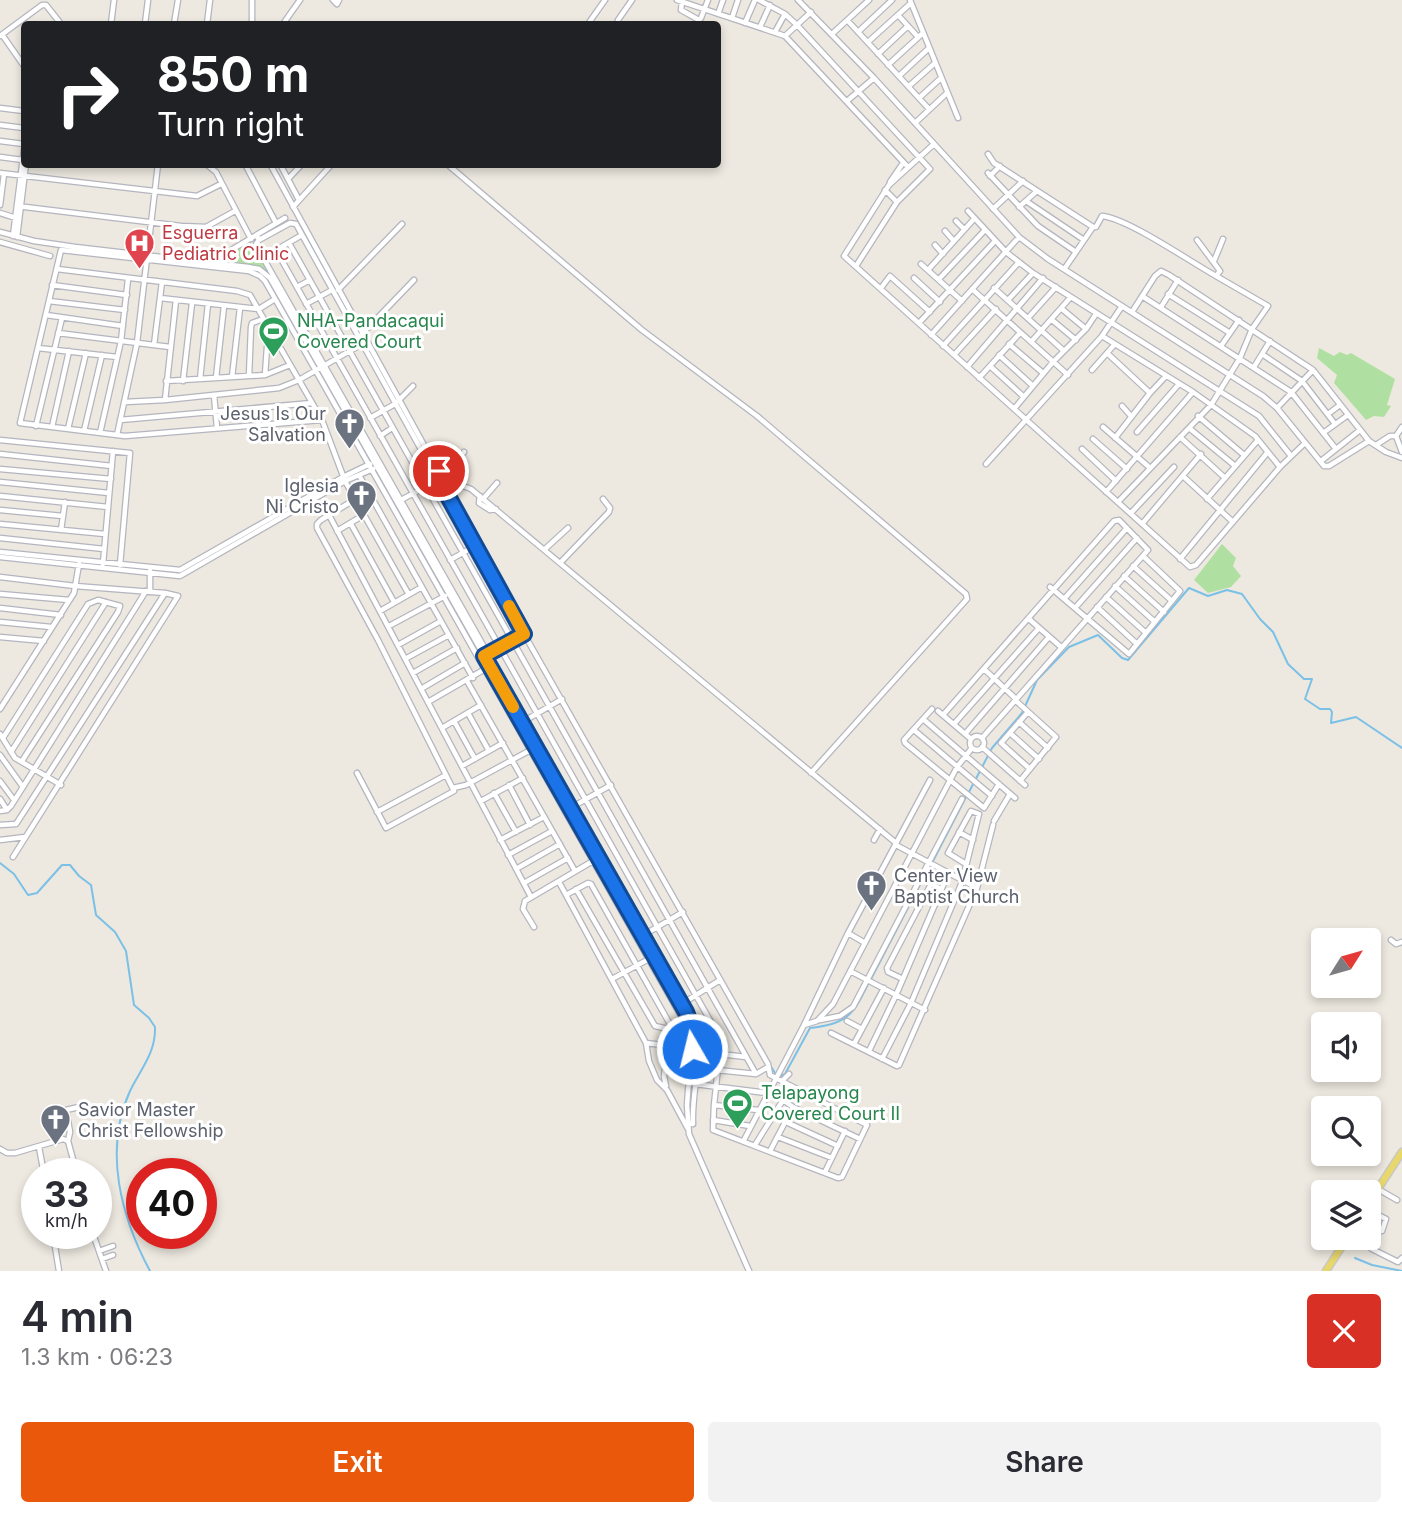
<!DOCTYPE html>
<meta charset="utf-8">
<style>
:root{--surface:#fff;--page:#f2f2f3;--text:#2b2b33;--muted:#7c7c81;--accent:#ea580c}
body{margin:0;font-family:Inter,sans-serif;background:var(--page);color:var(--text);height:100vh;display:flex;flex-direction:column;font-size:26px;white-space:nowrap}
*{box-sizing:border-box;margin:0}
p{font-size:23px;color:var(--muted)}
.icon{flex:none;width:38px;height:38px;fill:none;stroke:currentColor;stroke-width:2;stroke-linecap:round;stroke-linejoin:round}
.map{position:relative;height:1271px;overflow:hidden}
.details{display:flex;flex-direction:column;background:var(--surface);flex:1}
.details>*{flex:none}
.guide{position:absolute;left:21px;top:21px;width:700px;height:147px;border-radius:7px;box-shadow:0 4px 10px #0003;background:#202124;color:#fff;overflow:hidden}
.needle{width:46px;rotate:53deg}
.fabs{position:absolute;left:1311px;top:928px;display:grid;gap:14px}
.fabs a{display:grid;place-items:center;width:70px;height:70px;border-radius:7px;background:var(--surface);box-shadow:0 4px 10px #0003;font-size:35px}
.speed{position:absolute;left:21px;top:1158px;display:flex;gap:14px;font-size:35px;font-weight:700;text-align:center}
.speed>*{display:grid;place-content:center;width:91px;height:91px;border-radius:50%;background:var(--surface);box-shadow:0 4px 10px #0003;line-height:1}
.speed small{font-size:18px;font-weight:400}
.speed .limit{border:10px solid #d22;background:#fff;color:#111}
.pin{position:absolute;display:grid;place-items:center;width:60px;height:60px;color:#fff;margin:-30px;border:4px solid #fff;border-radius:50%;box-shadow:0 2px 7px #0007}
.me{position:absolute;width:77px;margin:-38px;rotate:352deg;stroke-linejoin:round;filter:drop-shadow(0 0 5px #0008)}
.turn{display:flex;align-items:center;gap:24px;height:147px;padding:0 21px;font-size:32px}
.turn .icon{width:91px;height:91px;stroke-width:2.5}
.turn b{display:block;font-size:49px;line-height:60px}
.round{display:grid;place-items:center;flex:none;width:74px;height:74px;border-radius:7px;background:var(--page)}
.overview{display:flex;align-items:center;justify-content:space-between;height:119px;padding:0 21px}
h1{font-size:42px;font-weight:600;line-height:52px}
.action{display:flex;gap:14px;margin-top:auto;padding:14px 21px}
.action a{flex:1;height:80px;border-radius:7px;background:var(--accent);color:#fff;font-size:28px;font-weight:600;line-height:80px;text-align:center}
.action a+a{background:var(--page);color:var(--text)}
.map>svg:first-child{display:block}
.green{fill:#b0e0a1}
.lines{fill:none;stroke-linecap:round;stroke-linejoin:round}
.stream{stroke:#7bc0e7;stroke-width:2}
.minor-casing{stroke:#b4b5bf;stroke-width:7}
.major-casing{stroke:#c8c8c8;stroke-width:9}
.minor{stroke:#fff;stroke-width:4.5}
.major{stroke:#e8d76a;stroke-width:6}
.route-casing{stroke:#114b97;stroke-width:18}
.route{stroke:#1a73e8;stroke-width:12}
.slow{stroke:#f59e0b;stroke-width:12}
.labels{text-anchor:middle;stroke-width:6;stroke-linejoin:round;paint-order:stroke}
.health-label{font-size:18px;fill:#be3a42;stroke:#fff;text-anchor:start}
.leisure-label{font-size:18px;fill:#27864d;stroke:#fff;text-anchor:start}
.worship-label{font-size:18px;fill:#5b616d;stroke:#fff;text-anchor:end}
</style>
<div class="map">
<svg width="1402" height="1271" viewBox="0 0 1402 1271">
<rect width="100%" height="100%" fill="#ede9e0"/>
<!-- green -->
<path class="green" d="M250,241L273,275L271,276L260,268L226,261L225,255L227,253Z
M1319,348L1334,356L1340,352L1347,355L1351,353L1395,379L1387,405L1391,406L1384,417L1374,416L1366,420L1334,383L1337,375L1317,358Z
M1222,544L1236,558L1233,566L1241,576L1231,587L1208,593L1194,580Z"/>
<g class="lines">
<!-- stream -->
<path class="stream" d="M489,569L516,615
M969,792L992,748L1022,713L1037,680L1069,647L1098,635L1122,658L1128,660L1189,588L1208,596L1227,590L1242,594L1260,619L1273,632L1288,664L1304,679H1312L1305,699L1320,709H1330L1332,712L1331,723L1356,717L1402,748
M933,861L966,797
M0,863L14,874L28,895L37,893L62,865H70L79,876L91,885L96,915L115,932L126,951L134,1005L149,1018L155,1027C156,1053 140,1070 130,1091C103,1150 121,1217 150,1271
M871,979L928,869
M770,1065L775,1073
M781,1076L785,1074L810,1028C847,1024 853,1015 868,984
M1355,1258L1372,1265L1402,1271"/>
<defs>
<path id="minor" d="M333,0L337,4L339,0
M677,0L785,36L908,167
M759,0L785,14L797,25L930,169L897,202L856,266
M798,0L874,78L1019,237L1048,259L1263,396L1277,408L1324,466H1329L1369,441L1386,452L1402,458
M910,0L958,118
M682,2L681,10L699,20L701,18L708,0
M718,14L723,0
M898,15L918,37
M732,18L738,0
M618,20L632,0
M848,21L929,109
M745,23L755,0
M111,24L114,0
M145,24L148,0
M174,24L178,0
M207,24L210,0
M252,24V0
M283,24L300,0
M588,24L605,0
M760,27L770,5
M775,32L785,14
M858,32L892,0
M832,34L869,0
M0,36L42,5H46L61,24
M3,36L24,66
M785,36L811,12
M868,42L911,3
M878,54L908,26
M888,65L923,33
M899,76L929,48
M909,86L935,63
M919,98L941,78
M847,101L874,78
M0,108L24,111
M915,123L947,93
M0,125L24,128
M0,141L24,144
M934,144L889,185L844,256L1190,567L1196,565L1280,467L1305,443
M988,154L994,163L1093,227L1065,268
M0,157L23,160
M206,164L216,172L251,239
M245,164L276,223
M270,164L442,478
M280,164L299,200
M447,164L642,330L757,416L966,594L967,599L811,773
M0,173L197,196L221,184
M988,173L1038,226L1076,252
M990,176L1000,166
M288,179L302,164
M890,182L903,163
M885,190L897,202
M1026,201L1084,240
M0,205L4,174
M17,206L181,226L206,227L235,211
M293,207L332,164
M1019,207L1037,191
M993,209L1023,181
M968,211L1006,252L1033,273L1259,416L1291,456
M0,213L16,218
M956,221L964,229
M1093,227H1096L1102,216C1129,219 1189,261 1216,276
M945,231L953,240
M0,232L34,241L75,247L248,267L259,269L270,278L686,1012L692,1038L687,1105L689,1134L749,1271
M13,236L24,150
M257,236L259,240L256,244L257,247L692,1013C707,1049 691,1087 693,1124H687
M17,237L26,164
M259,240L290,223L296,224L490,574L768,1064L770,1075L867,1125L842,1177L838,1178L713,1130L714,1105L721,1040L276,250
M0,242L50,256
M289,243L756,1074
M935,245L943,254
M61,250L249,271L260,276L265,281L682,1018L687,1032V1048
M61,250L20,423L125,436L322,420
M264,257L302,235
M1214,261L1223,239
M211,262L285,218
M921,264L962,301
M57,269L237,291L250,295L322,420L345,481L408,593
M928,270L974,219
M914,278L940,302
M939,279L985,230
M52,285L127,295
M297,287L310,280
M881,288L890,276L930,312
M994,288L1064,351
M972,289L1068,375
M338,290L402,224
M1168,294L1230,333
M1142,296L1291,392L1336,449
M160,298L259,309L275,299
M1008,300L1033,273
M49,301L125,310
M306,304L332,290
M1161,307L1178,280
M1062,309L1086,329
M1132,312L1155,276L1161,271L1169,275L1313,370L1369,441
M46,315L123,326
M1028,318L1056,287
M1052,320L1076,340
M919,323L995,241
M58,333L170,347
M362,334L414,280
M931,335L1019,237
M1102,336L1193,392L1255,436L1280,467
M1031,342L1070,298
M1009,344L1043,373
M154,345L162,282
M943,346L1019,262
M1221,346L1239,320
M38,348L117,357
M1107,353L1150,393
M1262,354L1302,381L1335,424
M954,355L996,309
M999,355L1033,386
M967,367L1043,278
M991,367L1024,397
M1254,367L1270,341
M1092,370L1115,344
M265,375L267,347L275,339
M249,376L251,327L252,323L263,319
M232,377L240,308
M216,378L224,306
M979,378L1020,333
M200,379L208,304
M166,381L265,375L290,365
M183,381L192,303
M214,395L217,428
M165,400L176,300
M398,401L413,386
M125,402L165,400L279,388L299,380L362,344
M1122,406L1131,416
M1277,408L1313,370
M1014,409L1053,362L1086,329L1096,314
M1328,414L1340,405
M1198,416L1244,455
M370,418L395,404
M120,420L312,403
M36,426L62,318
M52,427L69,351
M1103,427L1149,467
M1189,428L1234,465
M68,429L86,353
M84,431L102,355
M1137,432L1179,384
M100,433L121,341L128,279
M1323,433L1348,415
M117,435L137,343L158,164
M380,436L392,428
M1396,436L1402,427
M1180,437L1224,477
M1115,438L1150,393L1166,376
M1093,439L1127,469
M0,440L130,453L120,565
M1376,445L1390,436H1396L1402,452
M1082,449L1116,481
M0,454L112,466
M1321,461L1360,430
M986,464L1102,336L1122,306
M0,469L111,479
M359,475L473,678
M1184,477L1233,522
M449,480L456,462L464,452
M0,482L109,493
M1106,492L1193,392
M0,496L108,507
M480,496L479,503L490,510L496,509
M483,499L497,483
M1207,499L1258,440
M354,500L321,520L317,524V528L378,640L454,791L386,828L357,773
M401,500L442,478L471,489L896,843
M1118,502L1211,405L1240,358L1252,329L1268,306L1216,276L1220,271L1197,240
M0,510L63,516
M1131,513L1174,467
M329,515L531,897
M0,524L105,534
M351,524L394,602
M1142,524L1201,454
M61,530L65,502
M337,531L362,516
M0,538L104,549
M545,549L568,528
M0,552L180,570L343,477L370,464
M0,557L180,576L345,481L373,469
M1180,559L1267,453
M450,560L475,546
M561,562L609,512L610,508L603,499
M103,564L113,451
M1133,566L1172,601
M1124,576L1164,612
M0,577L75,586L165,593L178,596L13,857
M1115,586L1155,622
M1050,587L1129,654L1180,591L1143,556
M150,591V571
M0,594L69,600
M1106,597L1146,633
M1064,599L1127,528
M1097,607L1137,644
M0,608L61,615
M1075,608L1137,538
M380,611L422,587
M1029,619L1061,647
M0,622L51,627
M389,626L445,596
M0,637L44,641
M398,645L441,621
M488,653L525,634
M405,659L449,635
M984,669L1016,699
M413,673L457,648
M467,681L575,871
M421,689L465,663
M1015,700L1056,737L1020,781
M428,702L485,669
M0,709L74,593L79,564
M932,709L904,740L905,743L984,808L999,784
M938,711L971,739
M1028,712L1001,743L1030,769
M468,713L489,751
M943,715L1114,521L1119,520L1148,550L982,738
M923,719L1015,798
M526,720L562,699
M454,721L475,759
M1019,722L1048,748
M954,724L1039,628
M442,728L481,705
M914,730L992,796
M1010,733L1039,759
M0,734L15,758L61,785
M965,734L1049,637
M970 743a7 7 0 1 1 14 0a7 7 0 1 1-14 0Z
M3,738L88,604L98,600L120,606L118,612L22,761
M982,747L1025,785
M11,752L106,602
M0,755L23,787
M462,766L503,743
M0,781L14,800
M509,785L530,825
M453,788L466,785L536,747
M494,793L516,832
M0,799L7,810
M481,801L523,778
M574,806L611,785
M0,811L7,810L11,806L146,591
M377,812L446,775
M994,821L1010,794
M0,825L16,824L18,821L165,593
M959,832L973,840
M0,840L25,837
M500,840L544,817
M874,840L880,829
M896,845L977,888
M508,855L552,831
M516,869L560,844
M559,882L646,1043L649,1061L657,1080L667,1090L688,1129
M524,883L568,858
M576,889L655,1026L672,1030
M566,895L588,883L591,884L671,1026L676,1047
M534,927L523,909L525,901L598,858
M647,933L683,912
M848,933L865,943
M1391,940L1396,944L1402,942
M850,971L925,1010
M612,979L647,960
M903,979L888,972L887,968L931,884L941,889
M685,1002L720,980
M820,1020L840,1016L853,1007L962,799
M847,1021L862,1029
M804,1025L848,933L930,780
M831,1033L897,1066L899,1065L977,888L993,825
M646,1043L687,1048
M854,1044L884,988
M869,1051L896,995L948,874
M720,1054L746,1057
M882,1059L911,1003L962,882L979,814L971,811L948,853L966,864
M717,1070L756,1074L768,1067
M783,1080L789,1074
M695,1084L767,1093
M666,1086L664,1076L668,1046
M770,1091L793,1107L860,1139
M714,1105L758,1110
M713,1120L750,1126
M786,1122L838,1146
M778,1137L832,1158
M744,1140L804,1025L817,1021L833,1004L957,767L972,748
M68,1141L70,1132L66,1110L79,1107
M755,1145L783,1100
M39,1147L44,1174
M0,1149L7,1153H15L63,1139L68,1141L77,1174
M770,1151L793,1107
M825,1172L845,1131
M1378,1189L1397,1200
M1368,1210L1386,1219L1382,1231
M53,1234L59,1271
M93,1234L106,1271
M1357,1237L1372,1249L1398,1262L1402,1258
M99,1251L113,1246
M102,1259L113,1255"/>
<path id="major" d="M1368,1204L1402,1152
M1326,1271L1348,1237"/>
</defs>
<!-- minor casing -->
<use href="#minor" class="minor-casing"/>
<!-- major casing -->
<use href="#major" class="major-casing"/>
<!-- minor -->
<use href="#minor" class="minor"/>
<!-- major -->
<use href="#major" class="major"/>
</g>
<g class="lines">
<defs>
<path id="route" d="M439,471L442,478L439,480L524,634L484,656L686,1012L692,1028V1049"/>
</defs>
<!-- route casing -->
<use href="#route" class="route-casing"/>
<!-- route -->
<use href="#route" class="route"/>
<!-- slow -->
<path class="slow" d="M509,606L524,634L484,656L513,707"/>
</g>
<!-- icons -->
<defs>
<symbol id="hospital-pin" viewBox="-11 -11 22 30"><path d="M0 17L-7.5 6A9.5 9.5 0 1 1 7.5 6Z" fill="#e0444e" stroke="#fff"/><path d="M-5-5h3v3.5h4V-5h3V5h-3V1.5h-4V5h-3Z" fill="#fff"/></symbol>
<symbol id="stadium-pin" viewBox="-11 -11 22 30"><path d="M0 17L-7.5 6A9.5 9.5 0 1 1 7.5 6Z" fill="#2e9e5b" stroke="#fff"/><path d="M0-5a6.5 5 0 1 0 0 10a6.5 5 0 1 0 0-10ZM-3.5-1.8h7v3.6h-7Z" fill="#fff"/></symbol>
<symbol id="church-pin" viewBox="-11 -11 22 30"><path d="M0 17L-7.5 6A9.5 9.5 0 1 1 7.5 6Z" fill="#6b7280" stroke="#fff"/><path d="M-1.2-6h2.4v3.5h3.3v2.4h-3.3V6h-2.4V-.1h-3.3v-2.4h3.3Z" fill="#fff"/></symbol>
</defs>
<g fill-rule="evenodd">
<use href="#hospital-pin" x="122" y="226" width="35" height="47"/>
<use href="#stadium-pin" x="256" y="314" width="35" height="47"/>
<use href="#church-pin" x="332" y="406" width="35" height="47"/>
<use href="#church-pin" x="344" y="478" width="35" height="47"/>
<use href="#church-pin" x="854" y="868" width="35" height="47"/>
<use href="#stadium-pin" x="720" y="1086" width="35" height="47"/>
<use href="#church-pin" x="38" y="1102" width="35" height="47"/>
</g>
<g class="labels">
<!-- health labels -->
<g class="health-label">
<text x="162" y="239">Esguerra<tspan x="162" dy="21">Pediatric Clinic</tspan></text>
</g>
<!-- leisure labels -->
<g class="leisure-label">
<text x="297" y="327">NHA-Pandacaqui<tspan x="297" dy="21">Covered Court</tspan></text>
<text x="761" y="1099">Telapayong<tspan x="761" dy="21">Covered Court II</tspan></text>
</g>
<!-- worship labels -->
<g class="worship-label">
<text x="326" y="420">Jesus Is Our<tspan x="326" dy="21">Salvation</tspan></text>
<text x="339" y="492">Iglesia<tspan x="339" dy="21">Ni Cristo</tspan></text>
<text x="894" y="882" text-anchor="start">Center View<tspan x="894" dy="21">Baptist Church</tspan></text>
<text x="78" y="1116" text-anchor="start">Savior Master<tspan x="78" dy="21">Christ Fellowship</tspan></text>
</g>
</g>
</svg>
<div class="fabs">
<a><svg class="needle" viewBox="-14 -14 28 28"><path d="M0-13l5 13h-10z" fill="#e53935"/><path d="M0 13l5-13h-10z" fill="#7c7c81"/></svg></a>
<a><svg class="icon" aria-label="sound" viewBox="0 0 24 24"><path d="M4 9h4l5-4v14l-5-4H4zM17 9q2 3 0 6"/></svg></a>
<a><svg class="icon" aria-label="search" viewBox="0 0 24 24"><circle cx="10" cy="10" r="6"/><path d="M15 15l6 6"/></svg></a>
<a><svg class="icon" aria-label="layers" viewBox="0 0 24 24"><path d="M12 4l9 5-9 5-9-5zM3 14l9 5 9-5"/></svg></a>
</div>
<div class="speed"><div>33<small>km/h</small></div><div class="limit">40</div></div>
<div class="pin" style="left:439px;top:471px;background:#d93025"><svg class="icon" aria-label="arrive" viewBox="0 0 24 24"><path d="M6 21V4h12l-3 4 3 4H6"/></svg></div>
<svg class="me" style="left:692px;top:1049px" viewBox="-20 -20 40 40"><circle r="17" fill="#1a73e8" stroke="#fff" stroke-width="3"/><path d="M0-11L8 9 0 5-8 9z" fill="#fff"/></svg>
<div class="guide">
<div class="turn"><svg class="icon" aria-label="right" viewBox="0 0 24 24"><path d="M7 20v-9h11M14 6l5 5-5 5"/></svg><div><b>850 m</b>Turn right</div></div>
</div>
</div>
<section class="details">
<div class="overview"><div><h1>4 min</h1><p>1.3 km · 06:23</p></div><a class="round" style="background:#d93025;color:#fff"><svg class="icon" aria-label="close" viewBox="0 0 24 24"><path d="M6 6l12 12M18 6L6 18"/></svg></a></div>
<div class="action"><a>Exit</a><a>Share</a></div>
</section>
